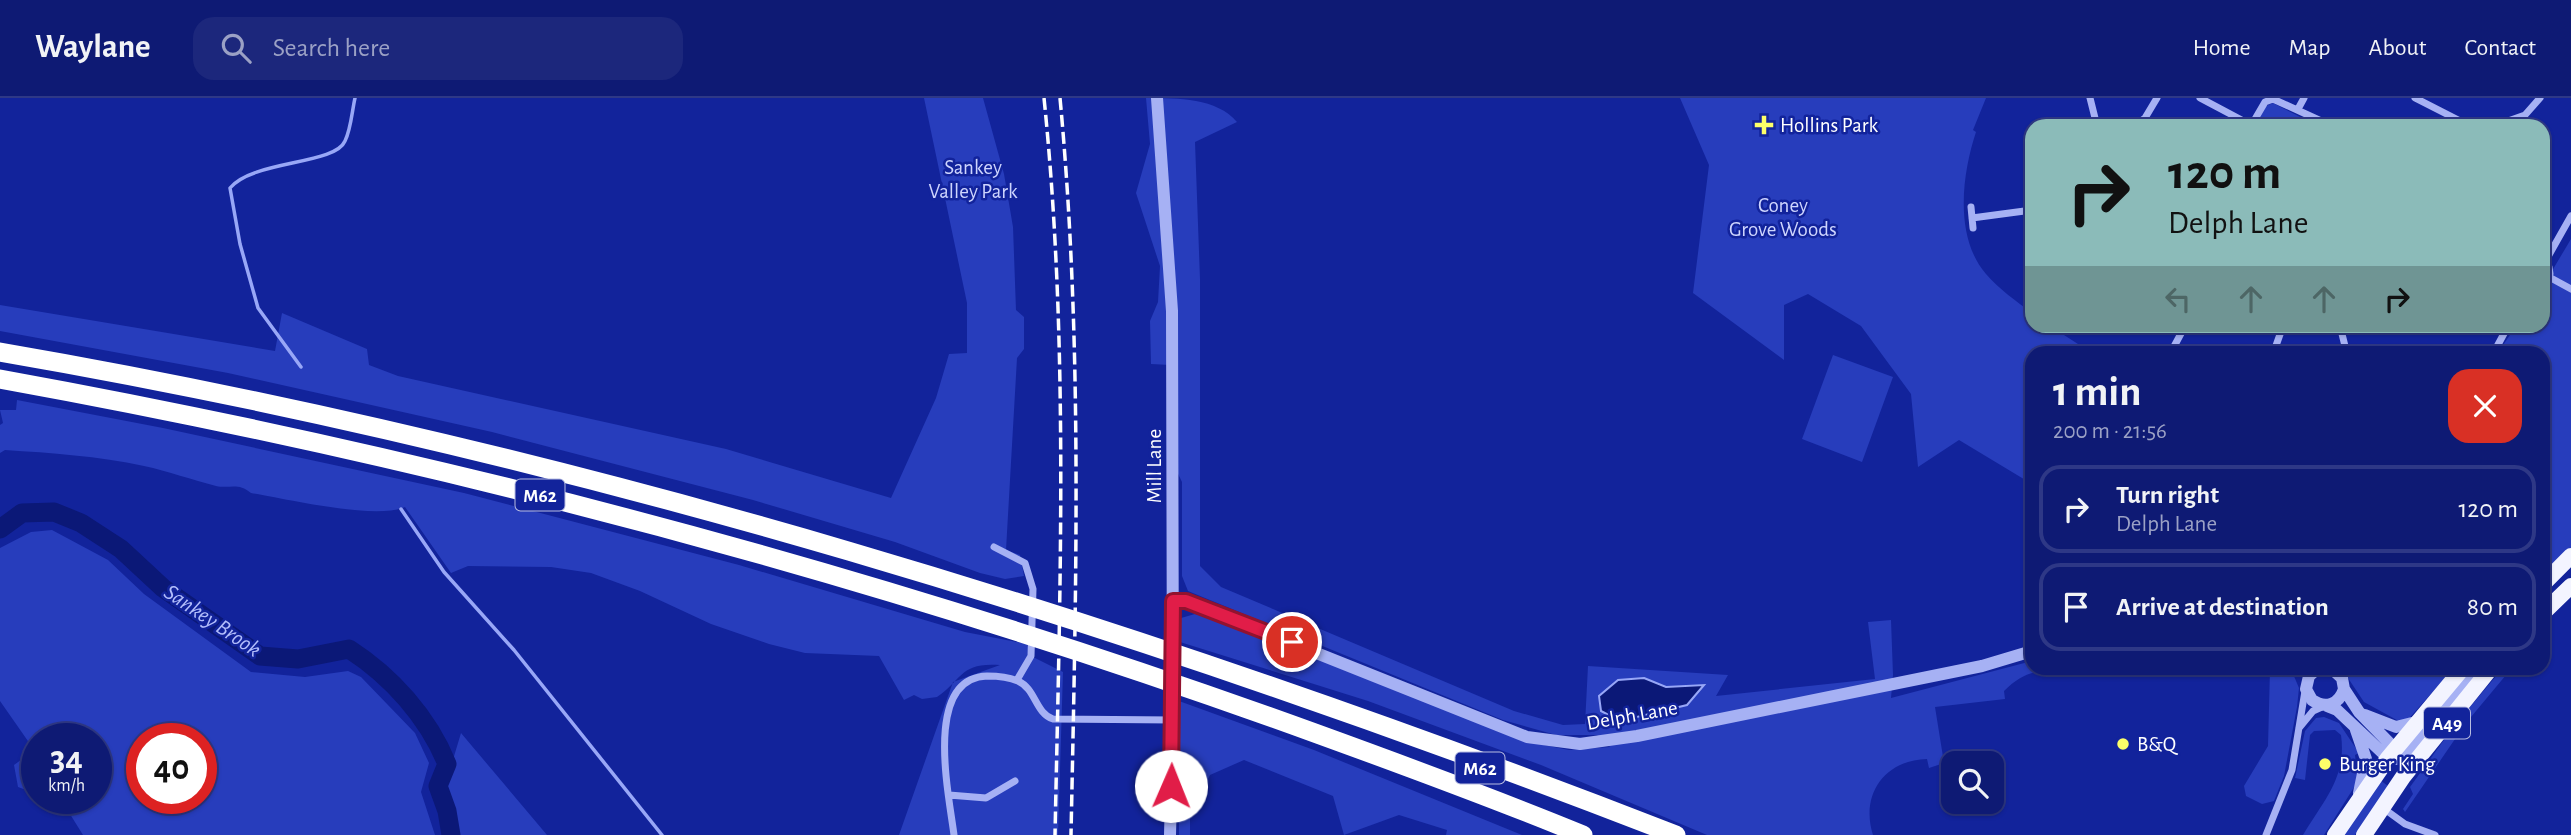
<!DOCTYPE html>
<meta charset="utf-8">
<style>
:root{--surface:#0e1a74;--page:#1c277c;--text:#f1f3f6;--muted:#9ba1c5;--line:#2e3886}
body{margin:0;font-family:"Alegreya Sans",sans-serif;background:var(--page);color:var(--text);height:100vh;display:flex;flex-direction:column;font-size:26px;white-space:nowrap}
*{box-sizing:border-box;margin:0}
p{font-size:23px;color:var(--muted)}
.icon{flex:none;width:38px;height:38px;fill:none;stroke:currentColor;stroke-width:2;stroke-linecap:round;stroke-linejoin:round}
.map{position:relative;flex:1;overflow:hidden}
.details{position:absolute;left:2025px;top:248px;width:525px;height:329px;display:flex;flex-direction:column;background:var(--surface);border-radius:21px;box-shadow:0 2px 5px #0004,0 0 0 2px var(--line)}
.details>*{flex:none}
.banner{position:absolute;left:2025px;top:21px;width:525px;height:214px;border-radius:21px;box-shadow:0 2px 5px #0004,0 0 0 2px var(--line);background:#8bbbb9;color:#111;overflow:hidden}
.controls{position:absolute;left:1941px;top:653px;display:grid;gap:14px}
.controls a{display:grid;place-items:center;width:63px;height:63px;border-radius:14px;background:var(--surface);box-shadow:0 2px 5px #0004,0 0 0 2px var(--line);font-size:35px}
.speed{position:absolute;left:21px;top:625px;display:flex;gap:14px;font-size:35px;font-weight:700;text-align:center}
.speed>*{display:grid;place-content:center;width:91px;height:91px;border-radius:50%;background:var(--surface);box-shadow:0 2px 5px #0004,0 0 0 2px var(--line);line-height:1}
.speed small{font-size:18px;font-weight:400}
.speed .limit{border:10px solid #d22;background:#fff;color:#111}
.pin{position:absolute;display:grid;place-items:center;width:60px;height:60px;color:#fff;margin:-30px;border:4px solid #fff;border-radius:50%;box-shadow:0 2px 7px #0007}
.me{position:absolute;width:77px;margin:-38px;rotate:1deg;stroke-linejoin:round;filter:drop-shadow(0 0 5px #0008)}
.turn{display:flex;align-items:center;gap:24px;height:147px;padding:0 28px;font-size:32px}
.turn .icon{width:91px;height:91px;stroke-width:2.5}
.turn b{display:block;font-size:49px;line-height:60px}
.lanes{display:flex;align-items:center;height:66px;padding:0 28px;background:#0003;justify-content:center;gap:35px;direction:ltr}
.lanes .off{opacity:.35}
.round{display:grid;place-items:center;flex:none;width:74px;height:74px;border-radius:21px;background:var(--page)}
.head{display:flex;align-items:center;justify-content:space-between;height:119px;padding:0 28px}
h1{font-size:42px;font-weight:600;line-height:52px}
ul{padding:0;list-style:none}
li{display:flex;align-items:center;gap:21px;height:88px;margin:0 14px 10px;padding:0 14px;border:4px solid var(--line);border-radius:21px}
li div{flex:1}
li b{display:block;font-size:26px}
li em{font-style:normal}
header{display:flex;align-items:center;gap:42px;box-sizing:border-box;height:98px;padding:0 35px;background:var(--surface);border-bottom:2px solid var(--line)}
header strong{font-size:33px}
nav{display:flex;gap:38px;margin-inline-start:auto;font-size:24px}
.search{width:490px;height:63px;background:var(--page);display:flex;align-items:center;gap:18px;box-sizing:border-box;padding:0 24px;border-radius:21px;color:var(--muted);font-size:26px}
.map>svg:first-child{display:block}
.green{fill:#273dbc;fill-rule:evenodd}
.water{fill:#0b1877;stroke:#98a7f7;stroke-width:2}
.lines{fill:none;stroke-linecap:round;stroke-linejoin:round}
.stream{stroke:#98a7f7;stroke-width:3.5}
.river{stroke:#0b1877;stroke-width:19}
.minor{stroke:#a6b1f4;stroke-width:7}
.tertiary{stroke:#a6b1f4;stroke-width:12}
.primary{stroke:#f3f4ff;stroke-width:16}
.motorway{stroke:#fff;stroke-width:19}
.rail{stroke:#fff;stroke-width:3.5;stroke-dasharray:12 5;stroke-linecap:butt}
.route-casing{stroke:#92132f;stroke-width:18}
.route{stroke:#e11d48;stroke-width:12}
.poi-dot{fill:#fcff69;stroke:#12239b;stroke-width:2.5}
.labels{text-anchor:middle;stroke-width:5;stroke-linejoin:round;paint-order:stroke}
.shield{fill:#12239b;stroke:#b8bde1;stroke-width:2}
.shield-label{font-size:19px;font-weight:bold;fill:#fff}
.poi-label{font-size:21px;fill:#fff;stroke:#12239b;text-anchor:start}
.park-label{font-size:21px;fill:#ced5fe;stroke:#12239b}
.street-label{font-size:21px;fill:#fff;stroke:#12239b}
.water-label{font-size:23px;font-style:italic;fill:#b2bdfb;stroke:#12239b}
</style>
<header>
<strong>Waylane</strong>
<div class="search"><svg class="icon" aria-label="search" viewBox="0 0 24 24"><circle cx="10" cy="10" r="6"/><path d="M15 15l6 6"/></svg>Search here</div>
<nav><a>Home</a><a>Map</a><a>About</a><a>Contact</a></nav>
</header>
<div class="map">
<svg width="2571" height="737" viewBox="0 0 2571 737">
<rect width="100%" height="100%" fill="#12239b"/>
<!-- green -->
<path class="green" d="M924,0H983L1004,76L1013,129L1016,212L1024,219V251L1017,260L1006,452L1020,457L1024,478L1005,481L980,475L895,444L753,402L492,334L228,275L0,233V207L275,253L282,215L367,251L369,267L398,278L726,351L891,400L936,300L949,256L967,255V205Z
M1146,0C1178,0 1217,0 1237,24L1195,44L1200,181V468L1221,489L1514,613L1563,627L1585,626L1588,568L1728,577L1716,598L1875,581L1868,524L1891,522L1893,577L1891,600L2032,563V570H2092V572C2055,577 2035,562 2004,593L2005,601L1935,609L1944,665L1929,670L1927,661C1885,662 1860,696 1873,737H1707L1541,667L1368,603L1180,544L1181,520L1195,516L1230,526L1529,644L1569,652L1610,649L1597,637H1556L1503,622L1188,493L1182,478V384L1168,355L1170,267L1151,266L1150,223L1158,204L1160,168L1136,95L1150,46Z
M1680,0H1986L1973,32L1976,34C1962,76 1954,139 1986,176C1999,191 2016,203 2032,215V228H2050L2092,255L2032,256V386L1959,342L1918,369L1911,296L1861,228L1808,196L1784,207V262L1693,195L1709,67Z
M2273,5L2318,28H2256L2266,8Z
M2571,141V450L2543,478V256H2497L2516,228H2543V188Z
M1833,257L1893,279L1862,364L1802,341Z
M17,302L163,330L464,395L739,467L965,534L1027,546L1031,558L1063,574L1058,737H899L953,584L1000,567C960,564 963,581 937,599L922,601L914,597L904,602L879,558L805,555L769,546L711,526L640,493L591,475L551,469L468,468L451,475L405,409C375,422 287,401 251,395C238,384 230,391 216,388C192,382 168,373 144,368C98,358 51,355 5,352L0,355V327L3,325L0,312H16Z
M52,432L108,462L144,496L251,574L305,579L348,573L361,579L415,635L429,665L421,694L435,737H83L60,700H96V640H37V696L18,689L14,667L29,656L30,646L0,603V450L31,434ZM142,640H201V700H142Z
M2270,571H2291L2299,590L2297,609L2284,678L2274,703L2262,706L2246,698L2244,688L2268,648Z
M2342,571H2453L2404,626L2364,604Z
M2502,571H2511L2466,625L2405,714L2403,711L2413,696L2410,689L2454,628Z
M1179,603L1314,652L1522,737H1446L1447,732L1399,717L1344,737L1333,698L1244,662L1210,677L1190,718V737H1179Z
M2324,619L2339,625L2359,655L2355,657L2358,683L2324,737H2303C2323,703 2347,680 2341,637L2335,632L2314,633L2310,637L2305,682L2295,680L2305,633L2316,620Z
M461,635L547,737H460L446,685Z
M2380,682L2388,688L2355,737H2342Z"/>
<!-- water -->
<path class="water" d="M1644,580L1666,589L1704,587L1687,607L1620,623L1601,613L1599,598L1618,582Z"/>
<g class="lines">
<!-- stream -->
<path class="stream" d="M301,269L258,210L240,146L230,90C253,62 335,67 345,43C351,31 352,13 355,0
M401,411L444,474L514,552L662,737"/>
<!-- river -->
<path class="river" d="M0,431L22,415L54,414L81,425L121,451L163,490L260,558L298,561L349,551C391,578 428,619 447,666L438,688L447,713L451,737"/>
<!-- minor -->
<path class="minor" d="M2090,0L2097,28
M2200,0L2251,27
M2415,0L2470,28
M2298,11L2304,0
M2135,28L2145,20L2157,0
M2251,28L2265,4L2273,1L2319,22L2323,28
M2494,28L2525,17L2540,0
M1971,109L1973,130
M1972,120L2032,112
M2545,164L2571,118
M2549,179L2571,191
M2543,185L2550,176L2549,169L2543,163
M2059,228L2063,230
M2340,228L2347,256
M2170,256L2185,228
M2273,256L2283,228
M2493,256L2508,228
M994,449L1025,465L1033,491L1031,558L1017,582
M2299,630L2313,613L2324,608
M949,697L986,700L1015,683
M2383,710L2405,726L2435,737
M954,737C949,697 923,580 987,578C997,578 1009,579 1018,583C1036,591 1035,615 1053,621L1173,622
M2266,737L2292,672L2305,593"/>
<!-- tertiary -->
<path class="tertiary" d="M1157,0L1172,213L1173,622L1170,737
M1173,503H1186L1527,639L1580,646L1637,638L1982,568L2032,553
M2318,570L2309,578L2306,591L2312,602C2325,611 2339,607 2344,591L2342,580L2331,570
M2344,591L2359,614L2400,656
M2327,608L2337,612L2388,660L2398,661L2409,653L2469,583L2484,572
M2365,617L2396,629L2416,624
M2356,632L2366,661L2359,695"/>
<!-- primary -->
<path class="primary" d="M2543,486L2571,458
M2543,515L2571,488
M2335,737L2388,660L2463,570
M2364,737L2403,679L2491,570"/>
<!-- motorway -->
<path class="motorway" d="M0,254C575,353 1133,526 1676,737
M0,281C447,362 885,479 1312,634C1403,667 1493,700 1583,737"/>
<!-- rail -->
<path class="rail" d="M1044,0C1069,245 1060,491 1055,737
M1060,0C1083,246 1076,491 1071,737"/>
</g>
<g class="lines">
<defs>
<path id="route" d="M1171,688L1173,503H1186L1292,544"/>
</defs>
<!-- route casing -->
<use href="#route" class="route-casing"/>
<!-- route -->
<use href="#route" class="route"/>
</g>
<!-- markers -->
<g class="poi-dot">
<path d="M1760.5 16.5h7v7h7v7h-7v7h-7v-7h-7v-7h7z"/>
<circle cx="2123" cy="646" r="7"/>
<circle cx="2325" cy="666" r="7"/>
</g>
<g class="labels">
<!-- shield labels -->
<g class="shield">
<rect x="515.5" y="381.5" width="49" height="31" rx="5"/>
<rect x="2424" y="609.5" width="46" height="31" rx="5"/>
<rect x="1455.5" y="654.5" width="49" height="31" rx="5"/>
</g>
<g class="shield-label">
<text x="540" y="404">M62</text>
<text x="2447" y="632">A49</text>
<text x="1480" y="677">M62</text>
</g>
<!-- poi labels -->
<g class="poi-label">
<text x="1780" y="34">Hollins Park</text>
<text x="2137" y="653">B&amp;Q</text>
<text x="2339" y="673">Burger King</text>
</g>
<!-- park labels -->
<g class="park-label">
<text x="973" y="76">Sankey<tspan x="973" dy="24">Valley Park</tspan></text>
<text x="1783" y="114">Coney<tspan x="1783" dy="24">Grove Woods</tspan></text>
</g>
<!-- street labels -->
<g class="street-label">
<text transform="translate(1154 368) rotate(-90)" y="7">Mill Lane</text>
<text transform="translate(1632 617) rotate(-10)" y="7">Delph Lane</text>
</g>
<!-- water labels -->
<g class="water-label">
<text transform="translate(213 522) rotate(34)" y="8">Sankey Brook</text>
</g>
</g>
</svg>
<div class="controls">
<a><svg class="icon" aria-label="search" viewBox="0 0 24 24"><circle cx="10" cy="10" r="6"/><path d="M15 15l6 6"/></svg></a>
</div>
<div class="speed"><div>34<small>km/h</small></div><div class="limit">40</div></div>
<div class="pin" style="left:1292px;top:544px;background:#d93025"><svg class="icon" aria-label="arrive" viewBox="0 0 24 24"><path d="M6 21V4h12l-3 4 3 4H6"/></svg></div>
<svg class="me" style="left:1171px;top:688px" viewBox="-20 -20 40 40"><circle r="19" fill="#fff"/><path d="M0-13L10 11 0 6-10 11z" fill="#e11d48"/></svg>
<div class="banner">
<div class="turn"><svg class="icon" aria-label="right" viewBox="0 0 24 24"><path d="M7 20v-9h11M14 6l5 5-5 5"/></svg><div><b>120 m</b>Delph Lane</div></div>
<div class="lanes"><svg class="icon off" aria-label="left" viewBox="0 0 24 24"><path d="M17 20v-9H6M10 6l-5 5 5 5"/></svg><svg class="icon off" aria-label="ahead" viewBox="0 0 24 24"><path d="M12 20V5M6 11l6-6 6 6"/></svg><svg class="icon off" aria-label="ahead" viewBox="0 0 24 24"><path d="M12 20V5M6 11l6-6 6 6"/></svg><svg class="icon" aria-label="right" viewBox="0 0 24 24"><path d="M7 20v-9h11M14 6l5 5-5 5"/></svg></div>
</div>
<section class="details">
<div class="head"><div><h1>1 min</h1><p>200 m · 21:56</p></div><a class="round" style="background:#d93025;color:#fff"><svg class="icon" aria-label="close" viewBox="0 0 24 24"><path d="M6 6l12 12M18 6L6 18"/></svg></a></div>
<ul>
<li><svg class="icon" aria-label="right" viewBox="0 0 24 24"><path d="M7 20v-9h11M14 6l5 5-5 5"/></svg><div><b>Turn right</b><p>Delph Lane</p></div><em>120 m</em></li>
<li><svg class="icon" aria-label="arrive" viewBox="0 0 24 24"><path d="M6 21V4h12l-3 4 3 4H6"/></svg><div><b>Arrive at destination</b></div><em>80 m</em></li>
</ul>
</section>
</div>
